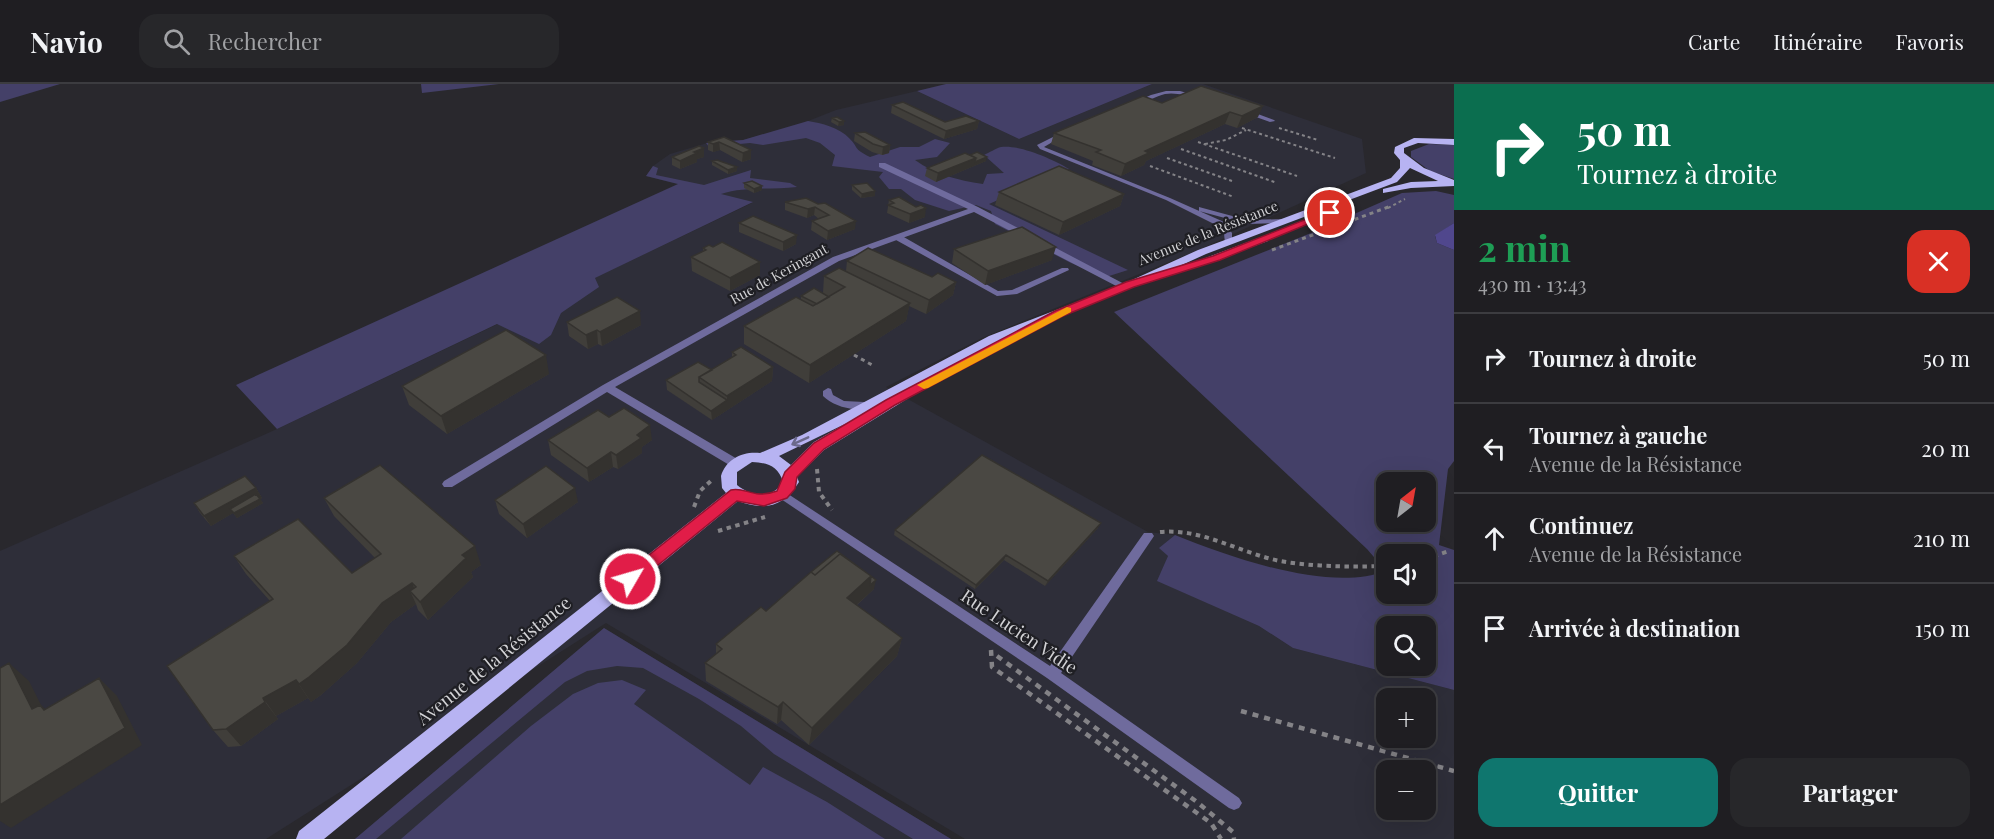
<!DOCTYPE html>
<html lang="fr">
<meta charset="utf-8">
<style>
:root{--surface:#1f1e22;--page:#27272a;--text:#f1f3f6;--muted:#a1a2a5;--line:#3c3c40;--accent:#0f766e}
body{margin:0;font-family:"Playfair Display",serif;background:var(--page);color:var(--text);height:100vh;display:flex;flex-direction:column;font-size:22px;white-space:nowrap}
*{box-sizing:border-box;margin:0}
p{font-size:20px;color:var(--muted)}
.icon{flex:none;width:33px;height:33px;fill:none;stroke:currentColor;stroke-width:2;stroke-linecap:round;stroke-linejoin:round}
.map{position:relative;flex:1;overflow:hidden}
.drawer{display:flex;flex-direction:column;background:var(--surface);width:540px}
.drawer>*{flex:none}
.banner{background:#0b6e4f;color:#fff;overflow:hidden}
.needle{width:39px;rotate:31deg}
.fabs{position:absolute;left:1376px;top:388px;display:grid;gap:12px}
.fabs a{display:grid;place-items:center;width:60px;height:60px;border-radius:12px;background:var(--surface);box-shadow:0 6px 24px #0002,0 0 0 2px var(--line);font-size:30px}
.pin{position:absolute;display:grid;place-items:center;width:51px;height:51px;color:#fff;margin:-26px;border:3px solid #fff;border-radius:50%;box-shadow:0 2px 6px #0007}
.me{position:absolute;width:66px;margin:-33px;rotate:52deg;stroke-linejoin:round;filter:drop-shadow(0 0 4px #0008)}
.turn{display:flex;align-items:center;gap:21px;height:126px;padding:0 24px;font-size:27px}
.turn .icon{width:78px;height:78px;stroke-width:2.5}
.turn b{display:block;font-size:42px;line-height:51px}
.round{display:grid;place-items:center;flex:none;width:63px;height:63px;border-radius:18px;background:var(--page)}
.headline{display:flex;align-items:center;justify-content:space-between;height:102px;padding:0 24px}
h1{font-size:36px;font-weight:700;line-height:45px;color:#1e9e55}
.cta{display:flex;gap:12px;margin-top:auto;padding:12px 24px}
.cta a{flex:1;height:69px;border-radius:18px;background:var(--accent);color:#fff;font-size:24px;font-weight:700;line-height:69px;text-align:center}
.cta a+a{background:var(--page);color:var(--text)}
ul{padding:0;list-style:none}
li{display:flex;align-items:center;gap:18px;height:90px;padding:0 24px;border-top:2px solid var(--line)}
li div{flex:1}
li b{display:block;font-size:22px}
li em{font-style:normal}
header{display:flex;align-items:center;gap:36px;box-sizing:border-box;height:84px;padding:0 30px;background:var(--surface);border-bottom:2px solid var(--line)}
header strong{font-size:28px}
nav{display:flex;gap:33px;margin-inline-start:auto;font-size:21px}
.search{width:420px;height:54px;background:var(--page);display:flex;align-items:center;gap:15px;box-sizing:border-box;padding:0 21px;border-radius:18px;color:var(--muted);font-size:22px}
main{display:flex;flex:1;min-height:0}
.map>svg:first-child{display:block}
.built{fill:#2e2e39;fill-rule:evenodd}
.green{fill:#444068;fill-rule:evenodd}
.water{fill:#50478d}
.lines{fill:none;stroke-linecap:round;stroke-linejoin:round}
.path-far3{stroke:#848387;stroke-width:2;stroke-dasharray:3 3;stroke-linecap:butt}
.path-far2{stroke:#848387;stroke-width:3;stroke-dasharray:4 4;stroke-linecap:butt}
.path-far1{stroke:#848387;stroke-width:4;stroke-dasharray:4.5 4.5;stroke-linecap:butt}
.path{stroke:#848387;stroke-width:4.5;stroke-dasharray:6 6;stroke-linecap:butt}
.service{fill:#6f6b9d;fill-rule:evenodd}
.minor{fill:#6f6b9d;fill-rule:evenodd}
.primary{fill:#b7b3f2;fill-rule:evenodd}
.wall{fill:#403e3a}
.shaded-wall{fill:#34322f}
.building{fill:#4a4843;stroke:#34322f;stroke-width:1.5}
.oneway{stroke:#6b698b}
.route{fill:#e11d48;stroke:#92132f;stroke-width:1.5}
.slow{fill:#f59e0b}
.labels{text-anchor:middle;stroke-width:4.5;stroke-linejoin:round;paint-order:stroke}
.far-street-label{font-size:14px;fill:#d2d2d5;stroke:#1f1f24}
.near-street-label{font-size:18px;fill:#d2d2d5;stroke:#1f1f24}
</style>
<header>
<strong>Navio</strong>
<div class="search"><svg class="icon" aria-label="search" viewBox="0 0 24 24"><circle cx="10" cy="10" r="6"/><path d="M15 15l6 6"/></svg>Rechercher</div>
<nav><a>Carte</a><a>Itinéraire</a><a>Favoris</a></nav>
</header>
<main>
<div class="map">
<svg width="1454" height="755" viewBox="0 0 1454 755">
<rect width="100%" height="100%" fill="#29282d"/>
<!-- built -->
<path class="built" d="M1152,0H1203L1362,55L1366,89L1196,167L984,253L886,303L1148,448L1175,451L1160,464L1168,472L1158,497L1259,542L1293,564L1454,606V755H965L606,539L266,755H0V467L277,345L752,119L646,92L653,82L670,70L714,57L743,56L793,43L836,26L917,7L1019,55ZM1386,615H1425V654H1386ZM1386,687H1425V726H1386Z
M604,544L951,755H355Z"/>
<!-- green -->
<path class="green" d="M0,0H60L0,18Z
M421,0H499L422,9Z
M946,0H1152L1019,55L917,7Z
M808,37C821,39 840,44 849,54C860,65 852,64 870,73L900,63H919L935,55L950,59L937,73L915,76C936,91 957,96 983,100L987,90L1004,89L984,71C989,69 996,64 1001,63C1019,60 1055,76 1069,85L989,120L1128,186L1106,193L1071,179L995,140L991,127L976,121L949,127L915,116L901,105H889L879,93L883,88L832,82L835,71L820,59L806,54L763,61L750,59L709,63L706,59L743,56Z
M1429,60L1454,61V95L1430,87L1411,73V67Z
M653,82L658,84L656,91L704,101L751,86L750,94L790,99L797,103C772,106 745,102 721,110L753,118L595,194L599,203L561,229L551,251L539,260L497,240L277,345L236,301L678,100L646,92Z
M1436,107L1454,111V139L1435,152L1437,159L1454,166V377L1448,385L1439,461L1454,466V606L1293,564L1259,542L1157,497L1168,472L1159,464L1175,451C1230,473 1329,509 1386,487L1367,465L1114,228L1311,149L1402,109ZM1386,399H1425V438H1386ZM1386,471H1425V510H1386ZM1386,543H1425V582H1386Z
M604,544L951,755H913L774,670L741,642L699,615L643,584L617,582L587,587L565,598L376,755H355Z
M622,596L646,606L634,620L750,701L763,683L827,718L885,755H401L531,642L573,610L598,599Z"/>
<!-- water -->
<path class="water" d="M1454,139V166L1437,159L1435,151Z"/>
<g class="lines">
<!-- path-far3 -->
<path class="path-far3" d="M1242,44L1335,74
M1279,44L1318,56
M1198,58L1297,92
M1205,60L1226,56L1246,46
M1181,65L1277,99
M1167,74L1232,97
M1150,82L1234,113
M1388,124L1405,115"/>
<!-- path-far2 -->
<path class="path-far2" d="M1272,166L1391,122
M854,271L874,282"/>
<!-- path-far1 -->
<path class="path-far1" d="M817,385L819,408L832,426
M694,423L700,407L712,396
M718,447L765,433
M1160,448C1202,444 1240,469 1280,477C1315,483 1351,483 1386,482
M1425,475L1449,467"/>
<!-- path -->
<path class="path" d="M991,566L992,583L1211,739L1221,755
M997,572L1197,718L1233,748L1234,755
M1241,627L1454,687"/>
<!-- service -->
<path class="service" d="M1166,7H1180L1201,13L1198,15C1187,12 1176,8 1165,10C1155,12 1142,22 1133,19L1151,11Z
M1247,26L1274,36L1275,37L1270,38L1245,29L1244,28Z
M1061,49L1066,50L1044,63L1170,114L1224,138L1232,149V158L1225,160L1224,149L1218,142L1166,116L1040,65L1037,61Z
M1199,123L1247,136L1284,135L1288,137L1284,139L1247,140L1199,127Z
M896,152H902L998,207L1012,206L1062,184H1068L1069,186L1017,210L997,212L896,156Z
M828,304L831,305L833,311L844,317L864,318L869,321C857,330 833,322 823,312V307Z
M782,406L1050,582L1144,449H1152L1154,452L1152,455L1061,589L1239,714L1242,719L1239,724L1234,726L1229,724L1047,594L778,413L777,410L778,407Z"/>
<!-- minor -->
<path class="minor" d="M879,79H885L978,123L1130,203L1125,206L1122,205L974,128L839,177L615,303L739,376L741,379L739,382H731L607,308L452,403H444L442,400L444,397L603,301L833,173L968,125L879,83Z"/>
<!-- primary -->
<path class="primary" d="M1414,54L1454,55V61L1418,59L1404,64V69L1424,84L1454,96V102L1411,104L1383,109V105L1411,98L1438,97L1410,84L1397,98L1206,170L1129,205L997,258L904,308L909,312L907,315L824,366L797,393L799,398C784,423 765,427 738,417L324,755H296L299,747L726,409L722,404L721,392C726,375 743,367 760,369L802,351L989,252L1121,201L1198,166L1391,94L1400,84V76L1394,69L1395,63ZM847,339L814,358L791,381L779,372ZM752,378C768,379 778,382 783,398C772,416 752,413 737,401V388Z
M1264,152L1268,153V157L1197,183H1189L1187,181Z"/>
</g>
<!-- wall -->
<path class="wall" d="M1201,2L1258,33L1237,44L1225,40L1146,77L1144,81L1121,92L1092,81L1093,77L1051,60L1054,49L1162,19Z
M892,21L945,38L979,37L977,45L944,55L891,29Z
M832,34L844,37V41L838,42L831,38Z
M855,49L890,61L889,69L882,71L872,68L854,57Z
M724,53L751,66V75L742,78L720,66L713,68L708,66V58Z
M970,71L986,77L936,98L925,92L927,84Z
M672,73H704L697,75V78L680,85L672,81Z
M712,77L737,83V87L728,90L712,81Z
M744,99L762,106L754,109L744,104Z
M852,101L875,112L861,114L852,106Z
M999,108L1124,110L1120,122L1059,151L995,121Z
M806,114L855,145L827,156L811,146L812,137L819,135L814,131L807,134L785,126V118Z
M889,116L925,133L909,139L887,129Z
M739,139L796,160L783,167L739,148Z
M703,164L760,191L730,207L692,187L691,173L703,167Z
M954,165L1052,176L985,201L952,179Z
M847,177L956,198L953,211L926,230L909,222L906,237L809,299L744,260V242L801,216V212L823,209L824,192L846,187Z
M567,238L641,241L602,262L598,260L588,265L569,252Z
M732,268L773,283L772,297L712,336L667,306L666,296L712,286L732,274Z
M549,290L447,350L409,321L402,302Z
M609,333L652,356L642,363V369L618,385L613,383L589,398L551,371L548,356Z
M256,404L262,414L260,415L263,419L237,434L233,429L211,442L200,429L194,419Z
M324,414L481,481L471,488L473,493L428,536L418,526L416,520L391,538L357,579L321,611L311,618L308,614L276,632L278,635L241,662L228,663L213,646L270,517L246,490L234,472L352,489L375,474L334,432Z
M495,416L578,418L527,454L499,430Z
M1098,444L1045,502L1004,476L975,505L894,451L895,446Z
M874,505L857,521L902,554L897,572L809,661L781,636L777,640L706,597L705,579L716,570V560L766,527Z"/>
<!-- shaded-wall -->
<path class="shaded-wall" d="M1263,22L1258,33L1237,44L1242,32Z
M1230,28L1225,40L1146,77L1144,81L1121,92L1125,80L1145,67Z
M844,37V41L838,42L839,38Z
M979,37L977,45L944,55L946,47Z
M719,58L720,66L713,68V60Z
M890,61L889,69L882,71L883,63Z
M704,64V73L697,75V78L680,85V77L694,68Z
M751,66V75L742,78L743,69Z
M987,73L986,77L974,82L975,78Z
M976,74L974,82L936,98L938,89Z
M737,83V87L728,90V86Z
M762,102V106L754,109V105Z
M875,107V112L861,114L862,110Z
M1124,110L1120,122L1059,151L1063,138Z
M815,123L814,131L807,134L808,125Z
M926,124L925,133L909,139L910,130Z
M856,137L855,145L827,156L828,147Z
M797,151L796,160L783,167V158Z
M1056,163L1052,176L985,201L988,187Z
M760,178V191L730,207V194Z
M956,198L953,211L926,230L929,216Z
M910,219L906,237L809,299L810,281Z
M640,227L641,241L602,262L600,248Z
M597,246L598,260L588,265L586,251Z
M546,271L549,290L447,350L441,332Z
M773,283L772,297L712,336L711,327L727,316V312Z
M650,341L652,356L642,363V369L618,385L616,371L637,351Z
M611,368L613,383L589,398L587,384Z
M256,404L262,414L260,415L263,419L237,434L230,425L233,429L211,442L204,432Z
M575,404L578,418L527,454L523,440Z
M1101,439L1098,444L1045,502L1048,497Z
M475,462L481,481L471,488L473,493L428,536L420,518L462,471Z
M1006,471L1004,476L975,505L976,501Z
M871,492L876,496L874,505L844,532L847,514Z
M412,499L420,518L410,507L416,520L391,538L357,579L321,611L311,618L299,600L382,519Z
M902,554L897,572L809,661L812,644Z
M9,579L29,597L41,621L60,638L32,625Z
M99,594L117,612L142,661L11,744L0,737V721Z
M296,596L308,614L276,632L263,614Z
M265,618L278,635L241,662L226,645Z
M783,618L781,636L777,640L778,623Z"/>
<!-- building -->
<path class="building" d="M1201,2L1263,22L1242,32L1230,28L1145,67L1149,69L1125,80L1096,68L1101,66L1054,49L1143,12L1162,19Z
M903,18L945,38L966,32L979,37L946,47L892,21Z
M837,33L844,37L839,38L832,34Z
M865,48L890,61L883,63L873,60L855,49Z
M724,53L751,66L743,69L719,58L713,60L708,58Z
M699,62L704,64L694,68L697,69L680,77L672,73Z
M977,68L987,73L975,78L976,74L970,71Z
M965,69L976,74L938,89L927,84Z
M717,76L737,83L728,86L712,77Z
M1059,82L1124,110L1063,138L999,108Z
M752,97L762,102L754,105L744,99Z
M867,99L875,107L862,110L852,101Z
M899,113L916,123L921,121L926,124L910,130L888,121L894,119L889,116Z
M806,114L818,120L825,119L856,137L828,147L812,137L829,131L815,123L808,125L785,118Z
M753,132L797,151L783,158L739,139Z
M1022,143L1056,163L988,187L954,165Z
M722,158L760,178L730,194L691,173L706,166L703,164L709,161L713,163Z
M868,164L932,193L938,189L956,198L929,216L847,177Z
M839,184L910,219L810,281L744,242L796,213L813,222L845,203L824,192Z
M814,204L829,213L817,220L801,212Z
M617,213L640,227L600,248L597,246L586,251L567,238Z
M506,246L546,271L441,332L402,302Z
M741,263L773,283L727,312L699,293L736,271L732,268Z
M698,278L712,286L699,293V298L727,316L711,327L666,296Z
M624,324L650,341L637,351L641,354L616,371L611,368L587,384L548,356L598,326L609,333Z
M982,371L1101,439L1048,497L1006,471L976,501L895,446Z
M380,381L475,462L462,471L466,474L420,518L410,507L416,503L412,499L382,519L347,561L309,593L299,600L296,596L263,614L265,618L226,645L213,646L167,582L273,515L234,472L298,435L352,489L381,470L324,414Z
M546,382L575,404L523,440L495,416Z
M245,392L256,404L204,432L194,419Z
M256,410L260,415L234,429L230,425Z
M837,467L867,489L840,470L815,491L811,488Z
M840,470L871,492L847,514L902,554L812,644L783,618L778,623L705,579L722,565L716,560L761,523L766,527L811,488L815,491Z
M871,492L876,496L870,501Z
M9,579L32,625L40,621L44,626L99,594L125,644L0,721V584Z"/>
<!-- one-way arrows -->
<defs><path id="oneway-shaft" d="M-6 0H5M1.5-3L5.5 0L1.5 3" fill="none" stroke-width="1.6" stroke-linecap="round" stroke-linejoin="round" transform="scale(1.5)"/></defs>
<use class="oneway" href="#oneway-shaft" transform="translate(800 357) rotate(156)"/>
<!-- route -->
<path class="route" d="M1327,127L1335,129L1220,176L1134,203L1063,232L895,321L824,365L797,393L795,405L787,414L764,422L737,417L636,499H625L623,495L625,490L731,406C745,402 753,416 777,407L785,388L814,359L886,316L1055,227L1126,198L1213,172Z"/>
<!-- slow -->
<path class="slow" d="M1067,223L1071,224V228L928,304L924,305L917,301Z"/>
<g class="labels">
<!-- far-street labels -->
<g class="far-street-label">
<text transform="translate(1208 149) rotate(-22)" y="5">Avenue de la Résistance</text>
<text transform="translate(779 190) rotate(-29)" y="5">Rue de Keringant</text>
</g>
<!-- near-street labels -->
<g class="near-street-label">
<text transform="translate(1019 548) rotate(34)" y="6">Rue Lucien Vidie</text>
<text transform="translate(494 577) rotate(-39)" y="6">Avenue de la Résistance</text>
</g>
</g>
</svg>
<div class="fabs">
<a><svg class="needle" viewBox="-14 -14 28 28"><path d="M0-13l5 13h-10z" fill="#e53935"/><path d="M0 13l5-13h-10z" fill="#a1a2a5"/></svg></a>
<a><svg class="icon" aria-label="sound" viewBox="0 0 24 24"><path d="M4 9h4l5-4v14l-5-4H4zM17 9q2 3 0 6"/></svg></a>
<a><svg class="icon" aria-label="search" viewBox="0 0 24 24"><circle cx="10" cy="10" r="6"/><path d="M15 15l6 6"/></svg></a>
<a>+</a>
<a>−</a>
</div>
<div class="pin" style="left:1330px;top:129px;background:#d93025"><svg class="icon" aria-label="arrive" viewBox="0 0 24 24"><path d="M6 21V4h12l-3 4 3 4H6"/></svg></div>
<svg class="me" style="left:630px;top:495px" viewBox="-20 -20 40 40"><circle r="17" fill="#e11d48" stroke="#fff" stroke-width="3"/><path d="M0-11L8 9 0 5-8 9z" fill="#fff"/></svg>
</div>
<section class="drawer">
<div class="banner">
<div class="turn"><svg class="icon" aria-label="right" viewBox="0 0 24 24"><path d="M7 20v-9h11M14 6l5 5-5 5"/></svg><div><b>50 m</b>Tournez à droite</div></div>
</div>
<div class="headline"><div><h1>2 min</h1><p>430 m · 13:43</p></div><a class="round" style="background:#d93025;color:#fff"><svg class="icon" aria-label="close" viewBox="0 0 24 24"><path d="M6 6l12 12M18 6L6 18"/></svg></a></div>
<ul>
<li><svg class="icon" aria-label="right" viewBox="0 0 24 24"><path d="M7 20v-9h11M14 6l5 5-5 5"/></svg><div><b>Tournez à droite</b></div><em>50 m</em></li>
<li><svg class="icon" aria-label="left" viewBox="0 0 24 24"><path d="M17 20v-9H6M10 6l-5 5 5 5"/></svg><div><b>Tournez à gauche</b><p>Avenue de la Résistance</p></div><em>20 m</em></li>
<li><svg class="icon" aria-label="ahead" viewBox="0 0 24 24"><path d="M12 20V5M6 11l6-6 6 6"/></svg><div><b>Continuez</b><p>Avenue de la Résistance</p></div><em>210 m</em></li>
<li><svg class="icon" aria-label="arrive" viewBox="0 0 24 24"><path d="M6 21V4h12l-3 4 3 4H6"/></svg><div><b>Arrivée à destination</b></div><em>150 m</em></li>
</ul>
<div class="cta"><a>Quitter</a><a>Partager</a></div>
</section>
</main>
